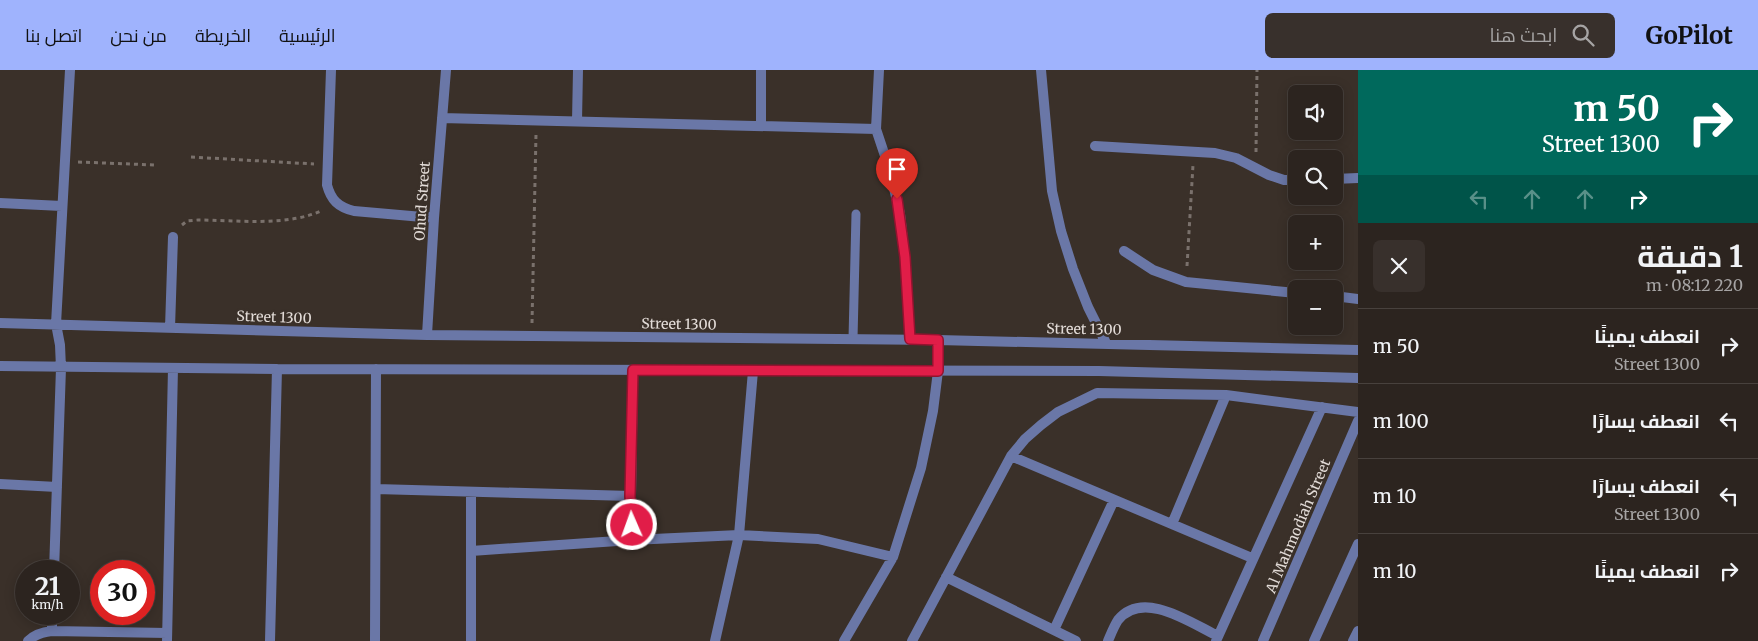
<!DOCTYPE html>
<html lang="ar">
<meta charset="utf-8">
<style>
:root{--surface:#2c241f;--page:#38302c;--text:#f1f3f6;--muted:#a6a4a4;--line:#48413d;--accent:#9fb3fd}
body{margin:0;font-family:Merriweather,Cairo,serif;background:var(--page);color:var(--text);direction:rtl;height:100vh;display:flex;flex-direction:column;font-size:19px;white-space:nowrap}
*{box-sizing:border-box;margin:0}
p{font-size:16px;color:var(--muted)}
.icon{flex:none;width:28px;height:28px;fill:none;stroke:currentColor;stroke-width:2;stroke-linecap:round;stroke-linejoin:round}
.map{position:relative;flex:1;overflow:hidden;direction:ltr}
.drawer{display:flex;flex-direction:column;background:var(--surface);width:400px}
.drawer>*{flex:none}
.hud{background:#00695c;color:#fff;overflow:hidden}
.buttons{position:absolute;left:1288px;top:15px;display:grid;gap:10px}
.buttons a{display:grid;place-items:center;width:55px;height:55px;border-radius:8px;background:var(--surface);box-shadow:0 2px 12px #0003,0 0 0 1px var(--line);font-size:25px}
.speed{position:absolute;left:15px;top:490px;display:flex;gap:10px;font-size:25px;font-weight:700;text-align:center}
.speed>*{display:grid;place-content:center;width:65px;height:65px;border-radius:50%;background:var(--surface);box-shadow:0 2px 12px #0003,0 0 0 1px var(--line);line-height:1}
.speed small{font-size:12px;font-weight:400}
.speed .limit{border:8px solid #d22;background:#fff;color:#111}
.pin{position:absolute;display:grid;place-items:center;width:42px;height:42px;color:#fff;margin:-51px -21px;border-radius:50% 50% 50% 0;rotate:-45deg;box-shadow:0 0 5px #0007}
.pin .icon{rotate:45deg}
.me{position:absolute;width:55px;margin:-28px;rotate:358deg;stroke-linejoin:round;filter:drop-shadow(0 0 4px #0008)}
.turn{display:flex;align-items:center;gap:18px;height:105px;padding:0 15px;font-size:22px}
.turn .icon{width:65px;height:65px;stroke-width:2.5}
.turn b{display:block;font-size:35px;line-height:42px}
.lanes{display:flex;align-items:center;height:48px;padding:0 15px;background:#0003;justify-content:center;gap:25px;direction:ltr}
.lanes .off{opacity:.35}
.round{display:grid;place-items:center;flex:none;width:52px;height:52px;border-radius:8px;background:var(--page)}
.overview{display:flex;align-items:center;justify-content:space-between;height:85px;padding:0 15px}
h1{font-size:30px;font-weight:700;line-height:38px}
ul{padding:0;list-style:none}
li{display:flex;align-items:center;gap:15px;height:75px;padding:0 15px;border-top:1px solid var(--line)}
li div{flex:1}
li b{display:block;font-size:19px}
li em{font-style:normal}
header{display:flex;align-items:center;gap:30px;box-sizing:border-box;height:70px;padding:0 25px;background:var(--accent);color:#111}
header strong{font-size:24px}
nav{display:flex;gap:28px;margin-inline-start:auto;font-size:18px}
.search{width:350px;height:45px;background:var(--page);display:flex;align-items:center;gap:12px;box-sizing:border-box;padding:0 18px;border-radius:8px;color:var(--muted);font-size:19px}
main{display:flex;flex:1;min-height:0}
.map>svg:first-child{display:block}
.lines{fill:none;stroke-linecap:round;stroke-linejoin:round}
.path{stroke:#7a716c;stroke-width:3;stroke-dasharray:4 4;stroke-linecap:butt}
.service{stroke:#6a77a7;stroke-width:9}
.minor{stroke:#6a77a7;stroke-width:10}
.route-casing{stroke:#92132f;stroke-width:12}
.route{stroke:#e11d48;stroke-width:9}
.labels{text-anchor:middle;stroke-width:5;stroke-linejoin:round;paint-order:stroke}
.street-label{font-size:14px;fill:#e2dbd7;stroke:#3a3029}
</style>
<header>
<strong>GoPilot</strong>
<div class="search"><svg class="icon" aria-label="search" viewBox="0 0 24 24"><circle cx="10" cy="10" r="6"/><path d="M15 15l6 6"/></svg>ابحث هنا</div>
<nav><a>الرئيسية</a><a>الخريطة</a><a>من نحن</a><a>اتصل بنا</a></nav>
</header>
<main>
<section class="drawer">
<div class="hud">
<div class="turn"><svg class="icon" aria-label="right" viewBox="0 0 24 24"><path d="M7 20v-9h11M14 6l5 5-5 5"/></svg><div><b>50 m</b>Street 1300</div></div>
<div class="lanes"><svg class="icon off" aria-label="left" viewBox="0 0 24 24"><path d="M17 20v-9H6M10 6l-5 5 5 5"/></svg><svg class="icon off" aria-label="ahead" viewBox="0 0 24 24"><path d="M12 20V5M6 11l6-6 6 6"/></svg><svg class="icon off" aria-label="ahead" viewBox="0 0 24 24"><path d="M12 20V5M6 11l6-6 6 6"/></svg><svg class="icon" aria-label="right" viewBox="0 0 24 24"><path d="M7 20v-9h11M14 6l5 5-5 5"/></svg></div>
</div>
<div class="overview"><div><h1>1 دقيقة</h1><p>220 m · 08:12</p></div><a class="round"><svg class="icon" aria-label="close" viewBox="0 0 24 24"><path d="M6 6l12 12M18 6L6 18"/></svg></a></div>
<ul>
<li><svg class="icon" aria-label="right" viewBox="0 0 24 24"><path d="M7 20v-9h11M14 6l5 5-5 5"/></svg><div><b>انعطف يمينًا</b><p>Street 1300</p></div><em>50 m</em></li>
<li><svg class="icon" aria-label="left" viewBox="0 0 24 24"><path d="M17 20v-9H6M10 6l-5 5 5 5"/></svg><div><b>انعطف يسارًا</b></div><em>100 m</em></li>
<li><svg class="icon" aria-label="left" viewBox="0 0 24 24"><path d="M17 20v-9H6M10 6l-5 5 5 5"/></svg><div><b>انعطف يسارًا</b><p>Street 1300</p></div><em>10 m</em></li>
<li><svg class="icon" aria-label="right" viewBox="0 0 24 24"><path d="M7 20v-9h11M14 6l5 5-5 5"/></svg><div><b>انعطف يمينًا</b></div><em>10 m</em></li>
</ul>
</section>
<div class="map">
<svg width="1358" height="571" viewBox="0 0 1358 571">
<rect width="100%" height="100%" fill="#3a3029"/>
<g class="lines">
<!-- path -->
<path class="path" d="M1256,82L1257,0
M191,87L314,94
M78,92L155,95
M182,155L187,151L198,150C236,150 288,157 323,140
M1187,196L1193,95
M532,253L536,64"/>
<!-- service -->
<path class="service" d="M853,269L856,144"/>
<!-- minor -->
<path class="minor" d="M331,0L327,115C331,130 338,137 354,141L434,148
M879,0L876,59L890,101L900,144L905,187L910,269
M1041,0L1052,121L1061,161L1073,199L1088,237L1106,273
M442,48L876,59
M577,51L578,0
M761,56V0
M1095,76L1215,83L1236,88L1269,105L1284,110H1296
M1334,109L1358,108
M0,133L62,136
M1124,181L1153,200L1186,212L1296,223
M1334,226L1358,229
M0,253L427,265L938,270L1358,280
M170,258L173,167
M427,265L434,148L446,0
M0,296L277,299L1099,301L1358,308
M1011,386L1252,488
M0,414L57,417
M376,419L631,426
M471,422V571
M1172,454L1226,325
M632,470L631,426L633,301
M471,481L632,470L739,465L818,469L893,487
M54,501L61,298L60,275L56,254L70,0
M946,507L1076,571
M1054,560L1114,430
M52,561V544
M28,571C35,564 43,562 52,561L167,563
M167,571L173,298
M270,571L277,299
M375,571L376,299
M715,571L739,465L753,301
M844,571L893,487L921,398L933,341L938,301V270
M912,571L1011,386L1025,369L1041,355L1058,342L1097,323L1226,325L1358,342
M1108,571C1111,564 1114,556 1118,550C1143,519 1191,553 1218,566
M1216,571L1322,337
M1263,571L1358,351
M1314,571L1358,474
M1353,571L1358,561"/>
</g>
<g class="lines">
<defs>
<path id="route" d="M632,455L630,426L633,300L938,301V270L910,269L905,187L897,129"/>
</defs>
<!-- route casing -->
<use href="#route" class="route-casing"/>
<!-- route -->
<use href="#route" class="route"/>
</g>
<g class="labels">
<!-- street labels -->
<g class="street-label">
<text transform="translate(422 131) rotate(-86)" y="5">Ohud Street</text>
<text transform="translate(274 247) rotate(2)" y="5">Street 1300</text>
<text transform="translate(679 254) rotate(1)" y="5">Street 1300</text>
<text transform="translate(1084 259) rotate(1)" y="5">Street 1300</text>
<text transform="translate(1298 456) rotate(-67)" y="5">Al Mahmodiah Street</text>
</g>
</g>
</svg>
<div class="buttons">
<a><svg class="icon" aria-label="sound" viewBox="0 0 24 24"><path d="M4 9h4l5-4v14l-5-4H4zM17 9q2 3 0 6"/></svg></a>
<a><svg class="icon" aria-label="search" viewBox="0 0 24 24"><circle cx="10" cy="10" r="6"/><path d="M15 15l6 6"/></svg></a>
<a>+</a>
<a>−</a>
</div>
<div class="speed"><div>21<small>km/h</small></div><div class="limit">30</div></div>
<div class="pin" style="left:897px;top:129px;background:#d93025"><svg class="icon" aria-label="arrive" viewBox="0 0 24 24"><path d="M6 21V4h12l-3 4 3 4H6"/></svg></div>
<svg class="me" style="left:632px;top:455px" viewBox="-20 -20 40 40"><circle r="17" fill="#e11d48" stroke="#fff" stroke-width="3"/><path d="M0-11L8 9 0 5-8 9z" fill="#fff"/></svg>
</div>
</main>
